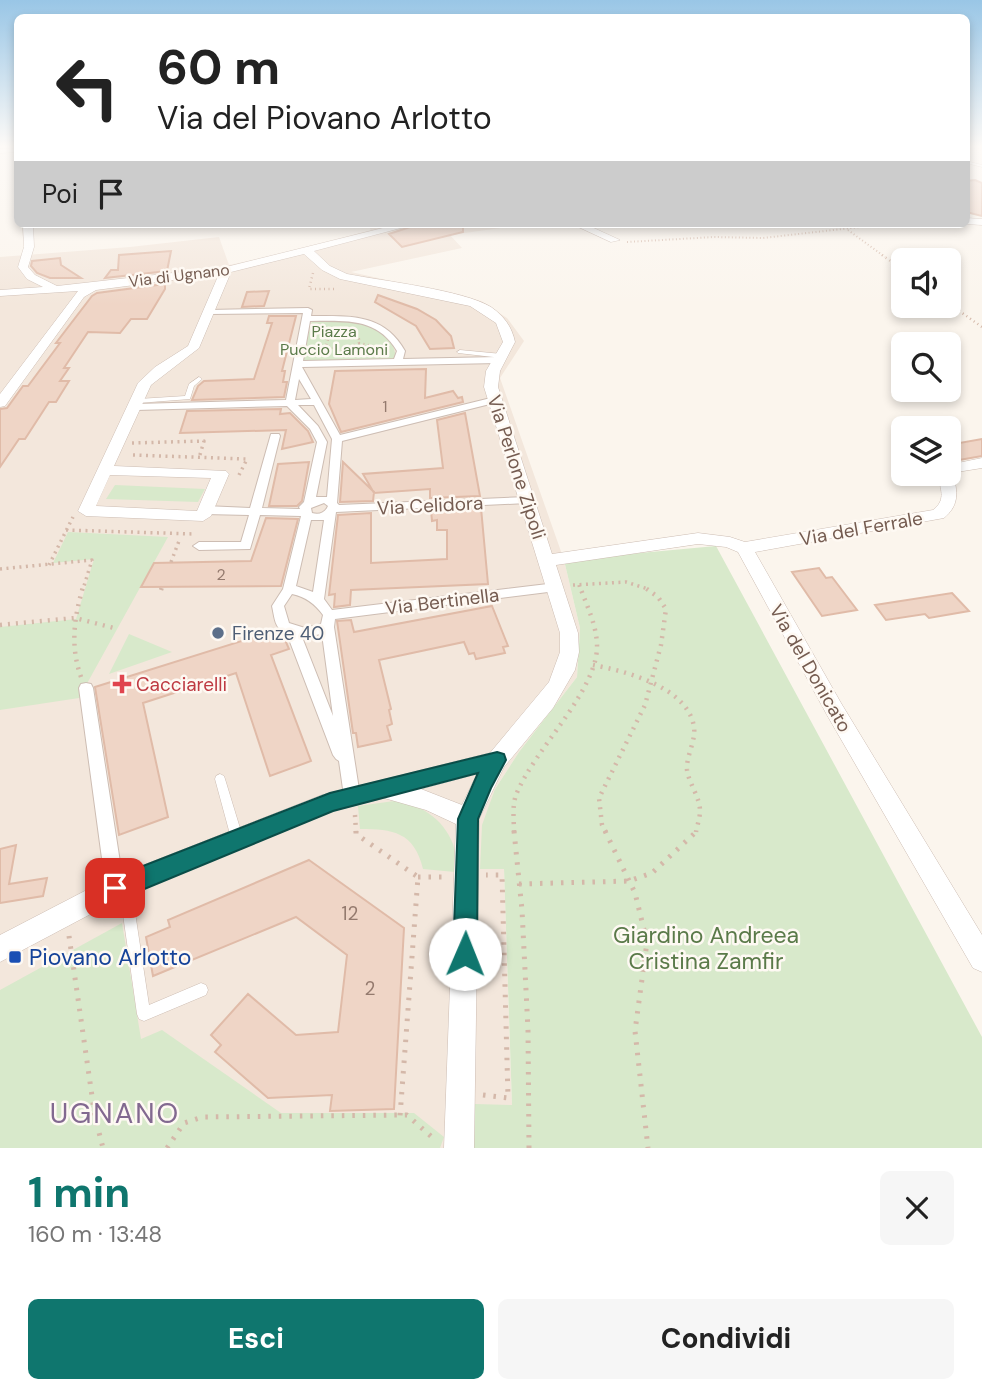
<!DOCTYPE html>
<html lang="it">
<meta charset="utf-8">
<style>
:root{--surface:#fff;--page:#f6f6f6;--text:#222;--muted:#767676;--accent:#0f766e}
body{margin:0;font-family:"DM Sans",sans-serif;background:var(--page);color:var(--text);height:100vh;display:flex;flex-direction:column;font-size:26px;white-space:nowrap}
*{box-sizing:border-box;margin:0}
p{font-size:23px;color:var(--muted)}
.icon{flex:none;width:38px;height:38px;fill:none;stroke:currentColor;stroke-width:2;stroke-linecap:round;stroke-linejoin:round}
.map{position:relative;height:1148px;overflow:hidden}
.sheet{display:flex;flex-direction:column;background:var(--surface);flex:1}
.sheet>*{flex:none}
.hud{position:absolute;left:14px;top:14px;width:956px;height:214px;border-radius:10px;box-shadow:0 4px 10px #0003;background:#fff;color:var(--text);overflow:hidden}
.fabs{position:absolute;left:891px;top:248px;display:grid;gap:14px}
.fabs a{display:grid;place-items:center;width:70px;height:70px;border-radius:10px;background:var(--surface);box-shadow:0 4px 10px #0003;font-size:35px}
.pin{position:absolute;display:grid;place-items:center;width:60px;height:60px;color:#fff;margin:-30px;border-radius:14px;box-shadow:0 4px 10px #0006}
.me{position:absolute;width:77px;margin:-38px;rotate:1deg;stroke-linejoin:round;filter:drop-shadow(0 0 5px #0008)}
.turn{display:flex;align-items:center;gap:24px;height:147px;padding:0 28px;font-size:32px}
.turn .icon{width:91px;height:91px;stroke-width:2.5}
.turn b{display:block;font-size:49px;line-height:60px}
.then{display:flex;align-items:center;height:66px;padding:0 28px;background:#0003;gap:14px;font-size:26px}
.round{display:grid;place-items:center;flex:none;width:74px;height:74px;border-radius:10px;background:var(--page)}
.overview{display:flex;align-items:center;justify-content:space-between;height:119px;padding:0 28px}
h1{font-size:42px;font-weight:700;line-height:52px;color:var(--accent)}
.cta{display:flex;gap:14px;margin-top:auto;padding:14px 28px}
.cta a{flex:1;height:80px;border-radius:10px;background:var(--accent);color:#fff;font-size:28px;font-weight:700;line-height:80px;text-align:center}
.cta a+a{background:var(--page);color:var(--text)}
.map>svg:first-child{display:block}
.residential{fill:#f3e7dc}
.green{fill:#d8e9cb}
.building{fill:#efd5c6;stroke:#e0bba8;stroke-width:2}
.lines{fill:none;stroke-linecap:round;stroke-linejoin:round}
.service-casing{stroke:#cdbdb3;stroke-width:1}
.pedestrian-casing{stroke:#cdbdb3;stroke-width:2}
.minor-casing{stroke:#cdbdb3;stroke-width:1}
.path-far4{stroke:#d4b8a9;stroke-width:2;stroke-dasharray:1 2.5;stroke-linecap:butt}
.path-far3{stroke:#d4b8a9;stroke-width:2.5;stroke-dasharray:1 3.5;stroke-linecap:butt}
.path-far2{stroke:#d4b8a9;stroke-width:3.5;stroke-dasharray:2 4.5;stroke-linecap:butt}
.path-far1{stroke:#d4b8a9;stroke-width:4.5;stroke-dasharray:2 6;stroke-linecap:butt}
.path{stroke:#d4b8a9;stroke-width:5;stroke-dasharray:2.5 8;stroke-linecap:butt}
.service{fill:#fff;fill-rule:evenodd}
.pedestrian{fill:#fff;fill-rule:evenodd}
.minor{fill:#fff;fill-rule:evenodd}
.route{fill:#0f766e;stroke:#0a4d48;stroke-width:2}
.service-dot{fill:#5c6f8a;stroke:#fef9f3;stroke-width:2.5}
.health-dot{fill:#e0444e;stroke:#fef9f3;stroke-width:2.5}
.transit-dot{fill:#1a4fb4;stroke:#fef9f3;stroke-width:2.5}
.labels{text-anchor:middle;stroke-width:5;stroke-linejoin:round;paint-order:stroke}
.far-street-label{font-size:16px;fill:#755c51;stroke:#fef9f3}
.far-park-label{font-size:16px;fill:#5a7a49;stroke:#fef9f3}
.number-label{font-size:16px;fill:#947a6e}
.street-label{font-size:19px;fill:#755c51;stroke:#fef9f3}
.service-label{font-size:19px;fill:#4e5e75;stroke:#fef9f3;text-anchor:start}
.health-label{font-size:19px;fill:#be3a42;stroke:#fef9f3;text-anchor:start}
.near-number-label{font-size:19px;fill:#947a6e}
.near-park-label{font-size:23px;fill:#5a7a49;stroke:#fef9f3}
.near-transit-label{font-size:23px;fill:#164399;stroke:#fef9f3;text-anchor:start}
.near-quarter-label{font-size:28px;letter-spacing:2px;fill:#826990;stroke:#fef9f3}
</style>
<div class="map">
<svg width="982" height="1148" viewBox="0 0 982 1148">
<rect width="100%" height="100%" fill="#fbf5ed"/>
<!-- residential -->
<path class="residential" d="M367,224H529L450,235L462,248L351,272L481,301L507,318L524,341L500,378L564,560L580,628L577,677L519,752L495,789L504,869L512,1105L472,1148H0V257L130,247L219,237L229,265L287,253L371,230Z"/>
<!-- green -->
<path class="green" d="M312,321C344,320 393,316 396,359L302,361Z
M115,485L205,489L198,502L106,499Z
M68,532L168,537L79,698L0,710V627L76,619L94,559L53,563Z
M716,546L982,1037V1148H472L475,1104L512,1105L504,869H480L482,825L495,789L519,752L577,677L580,628L564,560Z
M129,634L172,652L109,674Z
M394,801C420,804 443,818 453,844C456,852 454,864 455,872L423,869C414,832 393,829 360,829L358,806Z
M122,923L141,1039L162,1030L281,1113H414L444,1137L440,1148H0V990Z"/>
<!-- building -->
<path class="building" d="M975,180L982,183V216L966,212V181Z
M419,224H463V232L402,247L389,234Z
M171,251L167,271L105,278L111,270H118L119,255Z
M60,258L61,265L81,278H50L37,273L31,266L32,261Z
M165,284V289L147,319H131L120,333L88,332L64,368H69L60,381H69L56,402H49L25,439H19L0,467V409L7,408L23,386H28L60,343H56L92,296L97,293Z
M269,291L264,306L242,307L247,292Z
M378,295L417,309L436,320L451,336L454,348L430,349L416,326L375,302Z
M269,316H296L282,371H285L283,382H287L284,397L192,400L198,386L204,381L254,379L272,323H267Z
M426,369L425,398L453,391L458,398L462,397L463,402L341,432L329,404L335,371Z
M281,409L280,414L290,413L308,431L313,442L282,449L286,430L180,433L187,411Z
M465,413L480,496L430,498V489L374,493L363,474L443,468L437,420Z
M982,439V456L948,462V445Z
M309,462L302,501L297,506H269L278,464Z
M343,462L374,492L373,501L340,502Z
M481,508L488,584L351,590L350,605L334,607L335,594L329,595L338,515L371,513V563L447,559V530H437V520L432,521L431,510Z
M266,518L298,519L281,586L141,587L154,563L251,561Z
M819,568L826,578L832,577L857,610L822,616L792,572Z
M952,593L969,611L929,618L925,614L886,620L875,605Z
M492,606L508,646L503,647L505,653L476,659L474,653L469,654L464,642L379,660L391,709L389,710L392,724L387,726L391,740L358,747L356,733H353L337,621L351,620L354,632Z
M277,630L283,635L289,649L271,655L311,761L270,776L236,673L143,703L168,817L119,835L95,687Z
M16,845L9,884L47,878L43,896L0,903V849Z
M309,860L404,928L394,1109L330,1111L332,1095L268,1098L215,1052L221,1045L211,1035L248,994L296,1035L338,1032L347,955L296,917L153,976L146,937L170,927L168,920Z"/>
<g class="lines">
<defs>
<path id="service" d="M966,161L982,165V167L966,163Z
M460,350L502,354L505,356L502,358L458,353L457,352Z
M199,377L202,379L194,386L190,399L138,403L135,401L138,399L185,396L189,384Z
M220,774L224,776L225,779L243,838L241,842L237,843L233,842L231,838L215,779L216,776Z
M125,880L129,882L131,886L149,1005L201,983L206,985L208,990L206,995L144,1021L139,1019L137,1014L119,886L121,882Z"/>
<path id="pedestrian" d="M308,308L312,310L311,316C350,316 384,313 405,351L403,359L498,357L502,360L498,363L302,367L340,435L495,397L500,400L498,402L342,441L337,503L339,505L527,497L533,500L527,503L336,512L324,599L332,610L556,583L562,587L556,591L335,619L334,627L360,796L358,801L352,803L346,801L344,796L339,761L336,759L333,755L287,634C274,628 275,619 272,606L283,589L301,516L260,515L250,549L199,550L193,546L199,542H241L249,515L205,514L199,510L205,506L250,508L271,434H279L280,436L262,508L300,509L299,507L304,502L317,442L310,429L287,406L136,410L131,407L136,404L286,400L303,313L209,314L205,312L209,310ZM310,321C344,321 377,317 397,351L394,359L303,361ZM299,379L311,399L295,400ZM298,405H314L332,439L327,497H316L327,442L318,426ZM324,503L328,506C325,513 319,515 312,513L311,508ZM311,520H324L313,592L296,586ZM292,594C306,597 315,604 323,615L321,624L305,628L289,623L284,606ZM322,634L333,716L302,637Z
M86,683L91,684L93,688L124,888L121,894L115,896L109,894L106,888L79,688L81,684Z"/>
<path id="minor" d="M18,148V152L0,153V149Z
M966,218L982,219V225L966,224Z
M23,224H33L34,247L28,267L35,275L57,286L226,267L399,224H416L314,251L330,266L347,274C383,281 463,290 491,307C504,316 512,327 515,342L500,371L498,387L552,554L698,533L730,537L745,542L933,510C945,501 942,491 938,478L941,474H948V465L982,458V468L957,472L954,478C958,495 958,506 944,518L755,552L841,703L982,935V972L973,968L827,715L738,552L726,547L698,544L556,565L578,633L579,652L575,670L553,708L504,767L479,819L474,1148H444L456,824L426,810L384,798L333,811L119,899L0,962V935L106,880L322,795L490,753L549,682L560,652V633L484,387L486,371L503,342L496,323L470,306L340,279L322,270L304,254L231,272L199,348L151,385L114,466L226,471L229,474L211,516L203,521L86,516L78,511L138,383L155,367L188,346L219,274L96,290L84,297L5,406L0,407V394L78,291L0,296V290L43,287L27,279L18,267L24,247ZM110,475L211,478L197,511L96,506ZM477,774L462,805L421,789Z
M572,224H585L620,240L611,242Z
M866,224H913L908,227H871Z"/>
</defs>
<!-- service casing -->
<use href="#service" class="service-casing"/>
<!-- pedestrian casing -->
<use href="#pedestrian" class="pedestrian-casing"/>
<!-- minor casing -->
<use href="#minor" class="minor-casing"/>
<!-- path-far4 -->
<path class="path-far4" d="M848,230L885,257
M627,242L714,237L763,238L860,227"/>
<!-- path-far3 -->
<path class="path-far3" d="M882,255L903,270
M313,273L309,289H337
M948,303L982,327
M337,335H351L359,339V343L343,350L326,346L328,339Z
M359,343L381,348"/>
<!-- path-far2 -->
<path class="path-far2" d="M132,443L204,441L199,458
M133,455L247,459L239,475
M66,530L194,534
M171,562L179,541
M49,565L73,517
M0,569L92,560L83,589
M573,585L626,582L648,589
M579,585L580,589"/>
<!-- path-far1 -->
<path class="path-far1" d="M161,590L162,587
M0,625L75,618L118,629
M593,665C625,671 688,687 694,727C696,741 686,756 687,770C689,784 700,797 700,811C700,818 697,826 696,832
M81,677C70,646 74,618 83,587
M355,815L356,832
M514,832C514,821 512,806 516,795C534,749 599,690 597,644C596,624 587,606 580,587
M606,832L602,825L599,798L645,705L661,645L666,609L658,597L644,587"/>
<!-- path -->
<path class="path" d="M356,831V834L418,877L400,1116
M514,831L522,910L528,1030L529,1148
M605,831L635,893L647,942L635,1031L648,1148
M418,877H447
M519,884L629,881L652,873L697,831
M69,936L95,1117L103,1148
M483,1095L508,1098L502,875H486
M167,1148L184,1123L203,1117L407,1115L434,1139"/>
<!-- service -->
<use href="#service" class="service"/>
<!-- pedestrian -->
<use href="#pedestrian" class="pedestrian"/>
<!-- minor -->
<use href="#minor" class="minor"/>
</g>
<!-- sky -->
<linearGradient id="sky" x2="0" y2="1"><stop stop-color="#99c6e6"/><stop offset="0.48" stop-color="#fdfaf7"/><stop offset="1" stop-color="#fdfaf7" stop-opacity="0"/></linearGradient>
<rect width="982" height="305" fill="url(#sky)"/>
<!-- route -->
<path class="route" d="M497,752L504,754L506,760L491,788L478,819L477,954L473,963L465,966L457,963L453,954L458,819L478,773L333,811L125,897L115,898L107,895L104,888L107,880L330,793Z"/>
<!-- markers -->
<circle class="service-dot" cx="218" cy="633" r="7"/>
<path class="health-dot" d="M118.5 673.5h7v7h7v7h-7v7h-7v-7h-7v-7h7z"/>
<rect class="transit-dot" x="8" y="950" width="14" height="14" rx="3.5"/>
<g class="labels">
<!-- far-street labels -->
<g class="far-street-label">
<text transform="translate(179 275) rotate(-7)" y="6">Via di Ugnano</text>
</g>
<!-- far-park labels -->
<g class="far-park-label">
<text x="334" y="337">Piazza<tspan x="334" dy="18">Puccio Lamoni</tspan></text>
</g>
<!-- number labels -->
<g class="number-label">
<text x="385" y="412">1</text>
<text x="221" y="580">2</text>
</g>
<!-- street labels -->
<g class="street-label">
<text transform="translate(517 467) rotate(72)" y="7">Via Perlone Zipoli</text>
<text transform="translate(430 505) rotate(-3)" y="7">Via Celidora</text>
<text transform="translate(861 528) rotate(-10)" y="7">Via del Ferrale</text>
<text transform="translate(442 601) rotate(-7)" y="7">Via Bertinella</text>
<text transform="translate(811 668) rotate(60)" y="7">Via del Donicato</text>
</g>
<!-- service labels -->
<g class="service-label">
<text x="232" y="640">Firenze 40</text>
</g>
<!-- health labels -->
<g class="health-label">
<text x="136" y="691">Cacciarelli</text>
</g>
<!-- near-number labels -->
<g class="near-number-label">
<text x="350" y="920">12</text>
<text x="370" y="995">2</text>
</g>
<!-- near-park labels -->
<g class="near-park-label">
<text x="706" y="943">Giardino Andreea<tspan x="706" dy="26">Cristina Zamfir</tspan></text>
</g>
<!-- near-transit labels -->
<g class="near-transit-label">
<text x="29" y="965">Piovano Arlotto</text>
</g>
<!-- near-quarter labels -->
<g class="near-quarter-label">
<text x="115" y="1123">UGNANO</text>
</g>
</g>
</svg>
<div class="fabs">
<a><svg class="icon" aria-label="sound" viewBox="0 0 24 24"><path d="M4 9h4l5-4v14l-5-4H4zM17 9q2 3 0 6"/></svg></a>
<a><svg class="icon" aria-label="search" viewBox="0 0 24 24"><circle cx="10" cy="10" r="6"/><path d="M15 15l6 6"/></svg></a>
<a><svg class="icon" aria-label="layers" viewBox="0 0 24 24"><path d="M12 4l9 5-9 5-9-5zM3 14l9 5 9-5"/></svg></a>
</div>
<div class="pin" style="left:115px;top:888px;background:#d93025"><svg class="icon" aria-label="arrive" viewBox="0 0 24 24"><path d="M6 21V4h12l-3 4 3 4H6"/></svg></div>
<svg class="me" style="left:465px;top:954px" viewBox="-20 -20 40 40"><circle r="19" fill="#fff"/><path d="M0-13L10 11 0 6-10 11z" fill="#0f766e"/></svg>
<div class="hud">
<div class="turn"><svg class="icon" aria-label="left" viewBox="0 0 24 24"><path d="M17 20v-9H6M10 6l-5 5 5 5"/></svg><div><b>60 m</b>Via del Piovano Arlotto</div></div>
<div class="then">Poi<svg class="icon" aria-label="arrive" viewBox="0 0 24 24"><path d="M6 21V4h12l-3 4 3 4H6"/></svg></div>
</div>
</div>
<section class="sheet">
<div class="overview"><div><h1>1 min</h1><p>160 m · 13:48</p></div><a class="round"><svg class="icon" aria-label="close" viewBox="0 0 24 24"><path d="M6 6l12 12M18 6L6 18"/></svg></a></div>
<div class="cta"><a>Esci</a><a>Condividi</a></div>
</section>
